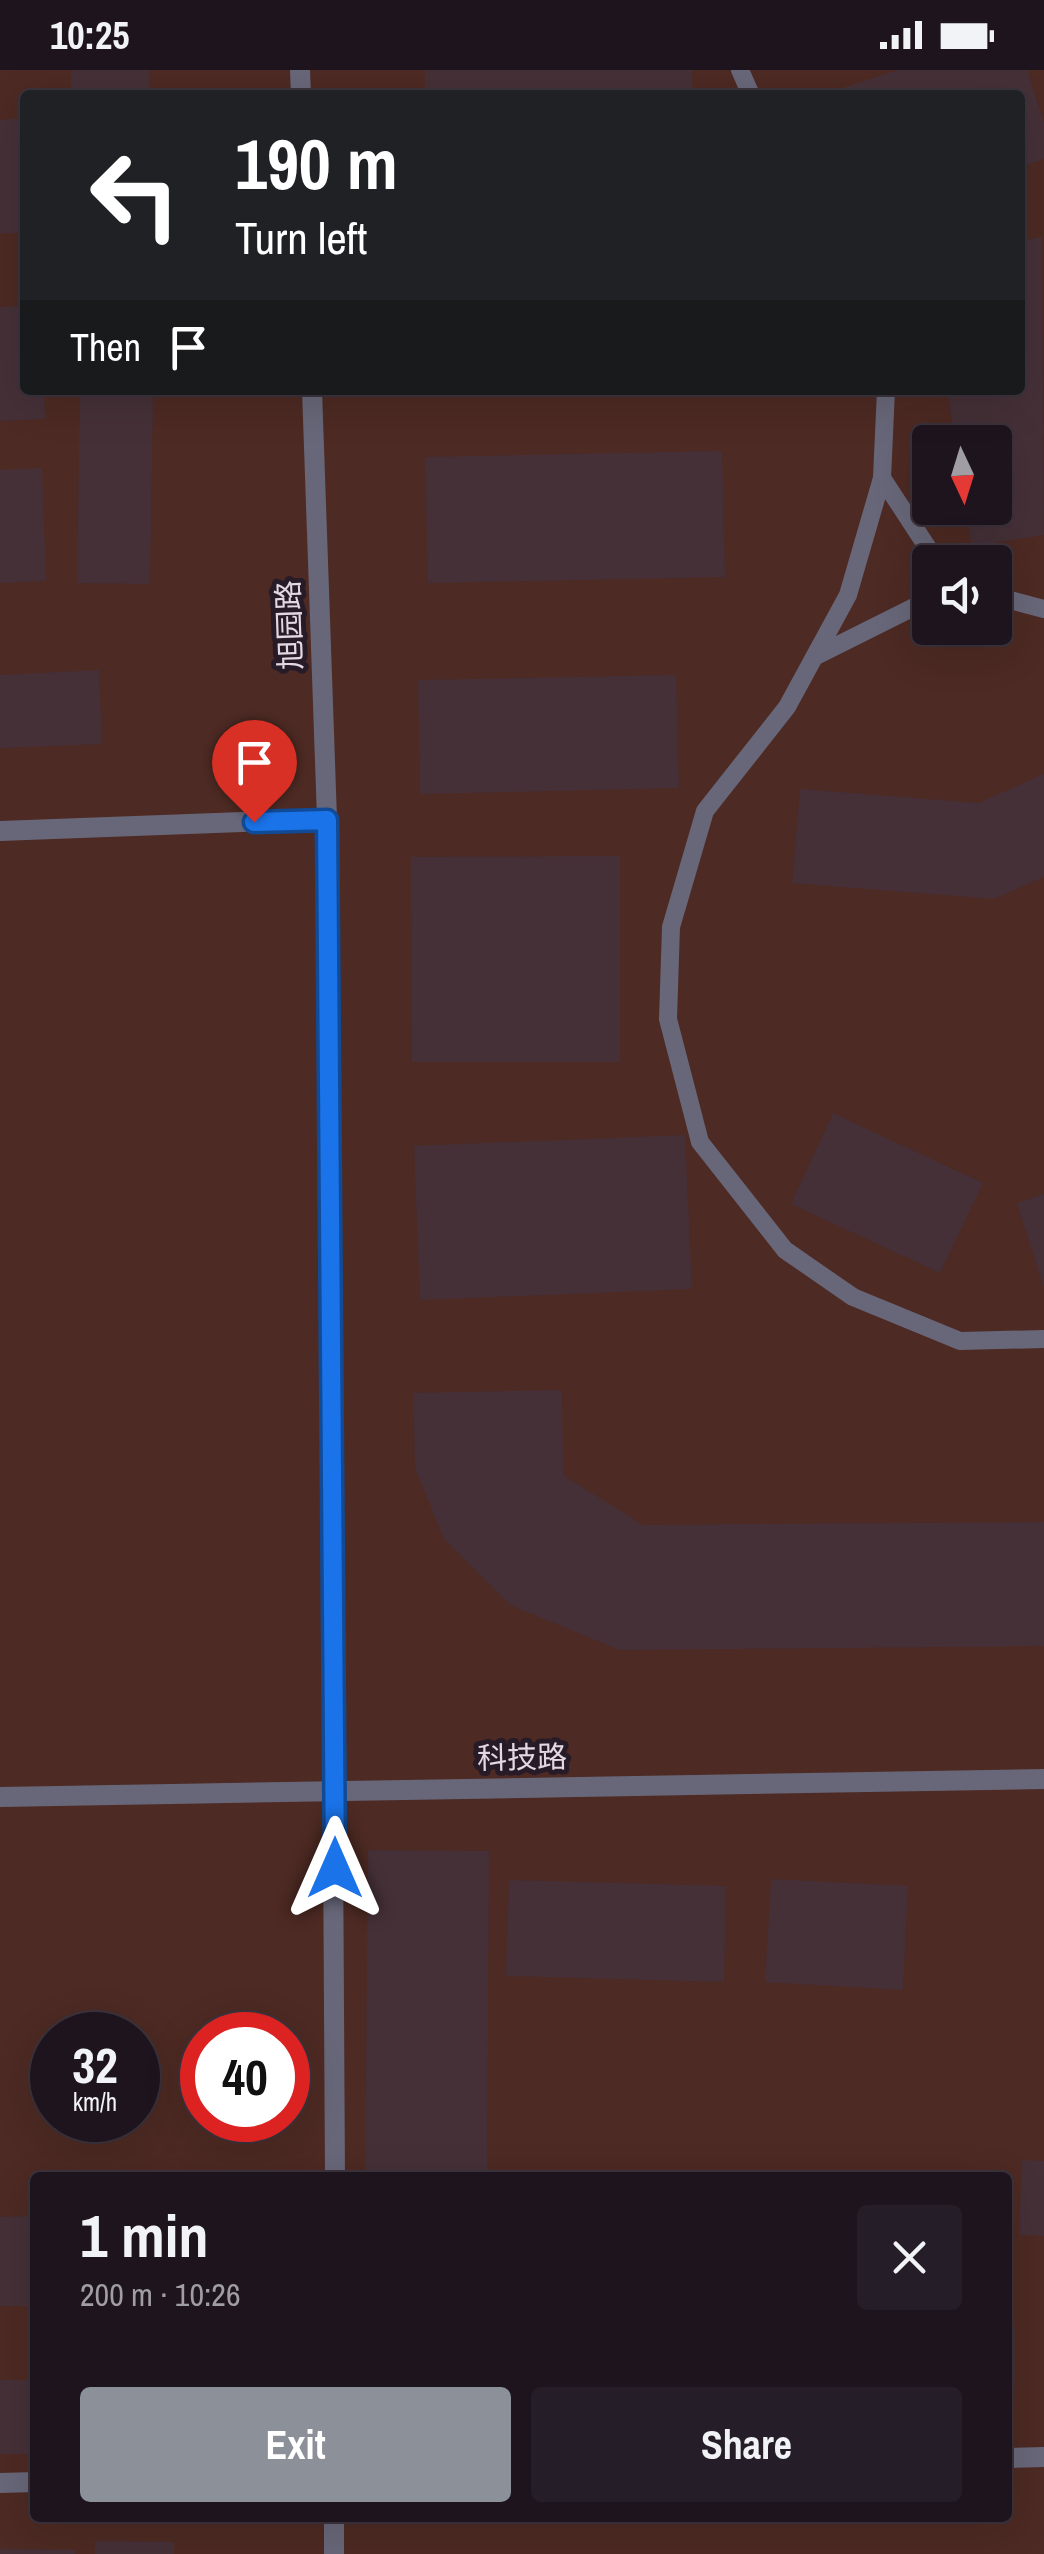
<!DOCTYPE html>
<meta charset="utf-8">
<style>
:root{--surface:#1d141e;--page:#251d27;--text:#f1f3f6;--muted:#a09ea4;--line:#3b333c;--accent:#8c9099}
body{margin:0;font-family:"Archivo Narrow","Noto Sans SC",sans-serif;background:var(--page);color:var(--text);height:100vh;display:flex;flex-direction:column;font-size:38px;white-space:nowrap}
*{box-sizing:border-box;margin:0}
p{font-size:32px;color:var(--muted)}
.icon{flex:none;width:55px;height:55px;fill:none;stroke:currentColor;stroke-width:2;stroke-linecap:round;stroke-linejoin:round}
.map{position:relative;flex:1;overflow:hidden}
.details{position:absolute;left:30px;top:2102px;width:982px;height:350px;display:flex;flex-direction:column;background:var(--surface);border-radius:10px;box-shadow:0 10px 40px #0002,0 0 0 2px var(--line)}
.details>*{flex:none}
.top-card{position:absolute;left:20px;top:20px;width:1005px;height:305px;border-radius:10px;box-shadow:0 10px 40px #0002,0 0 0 2px var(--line);background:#202124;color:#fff;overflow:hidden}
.needle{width:65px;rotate:176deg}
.fabs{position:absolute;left:912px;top:355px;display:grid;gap:20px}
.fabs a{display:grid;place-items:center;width:100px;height:100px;border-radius:10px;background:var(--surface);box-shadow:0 10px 40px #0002,0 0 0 2px var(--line);font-size:50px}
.speed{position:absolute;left:30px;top:1942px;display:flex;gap:20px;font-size:50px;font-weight:700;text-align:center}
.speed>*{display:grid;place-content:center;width:130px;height:130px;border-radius:50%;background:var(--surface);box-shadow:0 10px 40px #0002,0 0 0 2px var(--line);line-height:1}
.speed small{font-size:25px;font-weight:400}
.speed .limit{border:15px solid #d22;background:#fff;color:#111}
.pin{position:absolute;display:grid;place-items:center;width:85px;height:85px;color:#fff;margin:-102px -42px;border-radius:50% 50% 50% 0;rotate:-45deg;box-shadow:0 0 10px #0007}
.pin .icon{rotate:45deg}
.me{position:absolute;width:110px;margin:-55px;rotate:0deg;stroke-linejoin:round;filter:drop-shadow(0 0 8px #0008)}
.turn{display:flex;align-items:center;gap:35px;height:210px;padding:0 50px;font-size:45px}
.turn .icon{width:130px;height:130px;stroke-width:2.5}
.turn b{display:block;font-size:70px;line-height:85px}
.then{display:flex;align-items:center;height:95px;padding:0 50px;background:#0003;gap:20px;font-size:38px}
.round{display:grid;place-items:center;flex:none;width:105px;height:105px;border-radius:10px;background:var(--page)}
.summary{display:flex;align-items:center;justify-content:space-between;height:170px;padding:0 50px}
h1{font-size:60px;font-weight:700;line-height:75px}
.primary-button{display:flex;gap:20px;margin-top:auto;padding:20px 50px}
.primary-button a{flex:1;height:115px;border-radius:10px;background:var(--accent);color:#fff;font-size:40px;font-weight:700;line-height:115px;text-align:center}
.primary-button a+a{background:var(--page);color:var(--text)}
.status{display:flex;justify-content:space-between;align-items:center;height:70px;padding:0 50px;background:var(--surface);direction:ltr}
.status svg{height:28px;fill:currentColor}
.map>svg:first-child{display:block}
.green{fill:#4d2a23;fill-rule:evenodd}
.building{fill:#453037}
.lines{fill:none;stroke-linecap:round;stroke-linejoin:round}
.service{stroke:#686779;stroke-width:18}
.minor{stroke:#686779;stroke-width:20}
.tertiary{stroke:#686779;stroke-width:20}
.route-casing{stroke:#114b97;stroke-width:25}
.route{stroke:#1a73e8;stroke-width:18}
.labels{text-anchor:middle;stroke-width:10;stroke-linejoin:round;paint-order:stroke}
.street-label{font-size:30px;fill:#e2d9e3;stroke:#271b28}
</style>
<div class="status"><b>10:25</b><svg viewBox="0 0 49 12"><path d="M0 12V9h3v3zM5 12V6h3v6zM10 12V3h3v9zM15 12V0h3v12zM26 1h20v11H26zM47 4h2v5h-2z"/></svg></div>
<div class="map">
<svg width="1044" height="2484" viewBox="0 0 1044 2484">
<rect width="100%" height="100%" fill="#271b28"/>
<!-- green -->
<path class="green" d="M0,0H1044V2484H0ZM25,25H1020V320H25ZM930,372H995V438H930ZM930,492H995V558H930ZM52,1965H138V2050H52ZM202,1965H288V2050H202ZM35,2108H1008V2448H35Z"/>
<!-- building -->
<path class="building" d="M71,0H150L149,25H71Z
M425,0H692V25H425Z
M898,0H1027L1044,53V89L1020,97V25H821Z
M25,48V162L0,164V50Z
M1042,167L1044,465L972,476L965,438H995V372H955L947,320H1020V171Z
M25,236V320H44L45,349L0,351V237Z
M80,320H153L150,514L77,513Z
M722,381L725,507L428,513L425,387Z
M42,398L46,511L0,513V400Z
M99,600L102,674L0,678V605Z
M676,605L679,718L420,724L418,610Z
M1044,704V807L994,829L792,813L800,719L978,733Z
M620,786V992H412L411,787Z
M833,1043L983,1113L940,1203L791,1134Z
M685,1065L692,1219L420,1230L414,1076Z
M1044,1124V1215H1043L1017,1133Z
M562,1320L563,1405L643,1455L1044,1452V1576L620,1580L510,1535L444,1469L415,1398L413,1323Z
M368,1780L489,1781L487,2108H365Z
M771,1809L908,1816L903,1920L765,1912Z
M509,1810L726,1816L724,1912L506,1906Z
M1022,2090L1044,2091V2166L1019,2165Z
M169,2100V2108H84V2101Z
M35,2146V2236H0V2147Z
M1008,2256H1015L1014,2360H1008Z
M0,2310H35V2384H0Z
M95,2471L174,2472V2484H95Z
M0,2479L75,2480V2484H0Z"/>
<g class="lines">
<!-- service -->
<path class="service" d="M740,0L751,25
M886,320L882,408L848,525L787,637L705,741L671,857L668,949L700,1072L785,1180L853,1227L960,1271L1044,1269
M882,408L937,492
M995,526L1044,539
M814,587L930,529"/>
<!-- minor -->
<path class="minor" d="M0,761L327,749
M0,1727L1044,1709
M1008,2388L1044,2387
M0,2413L35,2412"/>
<!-- tertiary -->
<path class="tertiary" d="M300,0L301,25
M312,320L327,749L335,2108
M334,2484V2448"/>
</g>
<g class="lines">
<defs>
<path id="route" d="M254,752L327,750L335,1798"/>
</defs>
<!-- route casing -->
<use href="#route" class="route-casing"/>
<!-- route -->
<use href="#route" class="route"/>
</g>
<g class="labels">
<!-- street labels -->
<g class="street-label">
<text transform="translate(290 555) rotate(-92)" y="10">旭园路</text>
<text transform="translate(522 1688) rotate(-1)" y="10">科技路</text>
</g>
</g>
</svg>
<div class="fabs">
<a><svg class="needle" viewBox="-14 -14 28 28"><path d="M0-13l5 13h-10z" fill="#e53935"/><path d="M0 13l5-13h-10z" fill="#a09ea4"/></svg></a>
<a><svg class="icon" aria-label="sound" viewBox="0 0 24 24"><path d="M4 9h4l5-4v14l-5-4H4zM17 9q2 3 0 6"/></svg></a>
</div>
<div class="speed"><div>32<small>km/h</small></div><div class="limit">40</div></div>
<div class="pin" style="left:254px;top:752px;background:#d93025"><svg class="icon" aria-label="arrive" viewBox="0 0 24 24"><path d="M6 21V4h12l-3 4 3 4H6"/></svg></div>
<svg class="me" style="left:335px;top:1798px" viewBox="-20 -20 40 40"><path d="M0-17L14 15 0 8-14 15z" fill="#1a73e8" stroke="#fff" stroke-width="4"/></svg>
<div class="top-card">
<div class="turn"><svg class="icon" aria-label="left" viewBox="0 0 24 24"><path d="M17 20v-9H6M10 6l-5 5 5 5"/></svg><div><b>190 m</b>Turn left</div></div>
<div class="then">Then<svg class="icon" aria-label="arrive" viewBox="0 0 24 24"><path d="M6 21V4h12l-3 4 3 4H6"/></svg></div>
</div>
<section class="details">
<div class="summary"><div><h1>1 min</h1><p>200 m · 10:26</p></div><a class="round"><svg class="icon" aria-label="close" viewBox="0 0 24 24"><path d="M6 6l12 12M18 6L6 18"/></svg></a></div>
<div class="primary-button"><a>Exit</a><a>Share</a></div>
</section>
</div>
